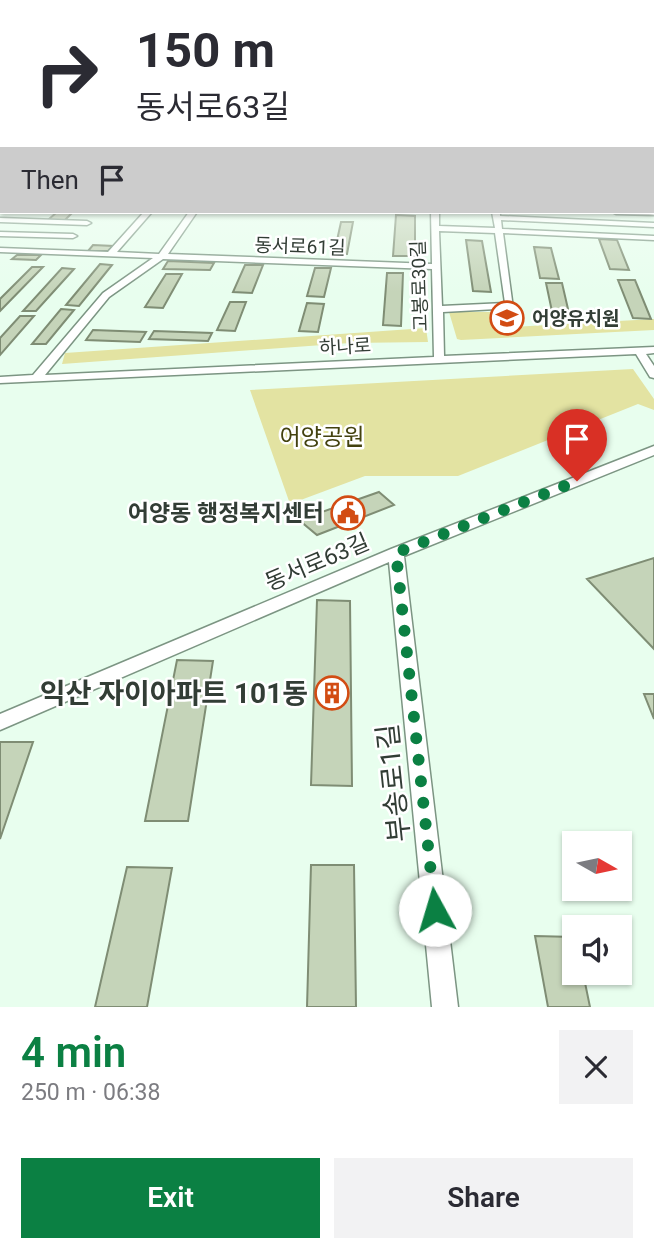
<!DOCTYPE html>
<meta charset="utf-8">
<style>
:root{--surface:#fff;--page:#f2f2f3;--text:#2b2b33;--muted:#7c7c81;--accent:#0b8043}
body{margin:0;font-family:Roboto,"Noto Sans KR",sans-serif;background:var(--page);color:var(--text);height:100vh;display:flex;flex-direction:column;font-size:26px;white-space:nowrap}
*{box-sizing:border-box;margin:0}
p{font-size:23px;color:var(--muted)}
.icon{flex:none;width:38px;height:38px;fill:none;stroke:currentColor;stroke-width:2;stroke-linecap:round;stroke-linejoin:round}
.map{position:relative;height:1007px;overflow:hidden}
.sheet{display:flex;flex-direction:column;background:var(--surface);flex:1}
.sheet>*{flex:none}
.banner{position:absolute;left:0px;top:0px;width:654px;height:214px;box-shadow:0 2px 5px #0004;background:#fff;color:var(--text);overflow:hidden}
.needle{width:46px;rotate:99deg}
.fabs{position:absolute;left:562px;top:831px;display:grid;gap:14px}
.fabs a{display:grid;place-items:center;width:70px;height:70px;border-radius:0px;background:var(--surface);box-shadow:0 2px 5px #0004;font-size:35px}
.pin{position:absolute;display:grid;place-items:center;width:60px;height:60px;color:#fff;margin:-72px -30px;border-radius:50% 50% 50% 0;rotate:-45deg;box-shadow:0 0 7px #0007}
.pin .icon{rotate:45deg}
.me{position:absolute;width:77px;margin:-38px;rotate:354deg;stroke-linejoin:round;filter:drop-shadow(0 0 5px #0008)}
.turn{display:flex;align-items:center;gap:24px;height:147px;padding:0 21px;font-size:32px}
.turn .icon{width:91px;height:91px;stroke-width:2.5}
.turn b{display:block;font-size:49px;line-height:60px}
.then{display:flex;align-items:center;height:66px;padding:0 21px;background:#0003;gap:14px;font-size:26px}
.round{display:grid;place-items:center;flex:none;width:74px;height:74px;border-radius:0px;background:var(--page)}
.summary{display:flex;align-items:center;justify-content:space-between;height:119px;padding:0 21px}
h1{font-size:42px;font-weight:600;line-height:52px;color:var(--accent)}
.action{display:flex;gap:14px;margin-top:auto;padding:14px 21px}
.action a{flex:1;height:80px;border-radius:0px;background:var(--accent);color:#fff;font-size:28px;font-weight:600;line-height:80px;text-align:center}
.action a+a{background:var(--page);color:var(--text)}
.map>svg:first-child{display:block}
.green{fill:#e3e3a2}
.building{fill:#c5d4b9;stroke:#7f8d74;stroke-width:2}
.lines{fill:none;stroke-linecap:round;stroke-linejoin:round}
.minor-casing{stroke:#7c9583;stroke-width:3}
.minor{fill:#fff;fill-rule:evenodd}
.route{stroke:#0b8043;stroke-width:12;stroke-dasharray:0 21.6}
.labels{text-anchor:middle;stroke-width:5;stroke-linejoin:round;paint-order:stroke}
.far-street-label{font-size:19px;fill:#323d35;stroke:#fff}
.far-poi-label{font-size:19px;font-weight:bold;fill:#323d35;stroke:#fff;text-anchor:start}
.park-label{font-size:23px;fill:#43420f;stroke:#fff}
.poi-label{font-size:23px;font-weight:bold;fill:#323d35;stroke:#fff;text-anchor:end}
.street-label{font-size:23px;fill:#323d35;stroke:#fff}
.near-poi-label{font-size:28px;font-weight:bold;fill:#323d35;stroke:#fff;text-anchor:end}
.near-street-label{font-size:28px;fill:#323d35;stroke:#fff}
</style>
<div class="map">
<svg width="654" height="1007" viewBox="0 0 654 1007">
<rect width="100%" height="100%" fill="#e8feee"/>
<!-- green -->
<path class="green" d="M449,312H491L496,328L654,319V330L461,340L457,339Z
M426,328L428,342L350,343L62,364L65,353Z
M633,369L654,399V410L638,404L458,476H365L290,504L250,390Z"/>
<!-- building -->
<path class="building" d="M57,212H73L65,220H48Z
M396,215L415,216V256H393Z
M341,222H353L347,254H334Z
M599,239L617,240L629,270L610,269Z
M466,240L482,241L491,292L473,291Z
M93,245L113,246L108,251H88Z
M534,247L551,248L559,279L540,278Z
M17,255H41L36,260L12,259Z
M168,261L214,263L210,270L163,269Z
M100,264L112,265L79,306L66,305Z
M245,265H263L252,293L233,292Z
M32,267H43L0,311V299Z
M62,268L74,269L36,311H23Z
M315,268H331L324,297L307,296Z
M387,273H403L401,326L383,325Z
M166,274H182L163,308L145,307Z
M618,280H635L651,319L633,318Z
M546,283H562L571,322L554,321Z
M230,302H246L235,331L217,330Z
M307,303L324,304L318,332L299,331Z
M61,309L74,310L46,344H32Z
M495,312L516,313L518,327L497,326Z
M20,316H34L0,355V338Z
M93,330L146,332L140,342L86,340Z
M154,331L212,333L208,341L149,339Z
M379,492L394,505L317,535L299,520Z
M654,558V649L587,579Z
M317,600L350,601L352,786L311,785Z
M177,660L213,661L188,821H145Z
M644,694H654V719Z
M0,742H33L0,839Z
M311,865H354L356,1007H307Z
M127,867L172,868L147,1007H95Z
M535,936L574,937V973H583L590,1007H548Z"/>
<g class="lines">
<defs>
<path id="minor" d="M2,167V172H0V168Z
M0,182H2V186H0Z
M653,188H654V192H653Z
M0,193H2V197H0Z
M653,200H654V204H653Z
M0,205H2V209H0Z
M654,211V215L616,214L612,212Z
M144,212H152L117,252L159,254L189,212H197L168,254L432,264L431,212H439V226L495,228L492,212H500V216L654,223V227L501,220L502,229L654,236V240L503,233L513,308L443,312L444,356L654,347V353L646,354L654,366V378L650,377L636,354L0,383V377L33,375L103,293L153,258L0,252V248L108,252ZM439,231L495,233L505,303L442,306ZM163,259L432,269L434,357L45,375L109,297Z
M0,218L87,221L91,223L87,225L0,222Z
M0,232L73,234L77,236L73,238L0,236Z
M654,446V455L404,556L458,1007H432L389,562L0,730V714L391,549Z"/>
</defs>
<!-- minor casing -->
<use href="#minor" class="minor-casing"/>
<!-- minor -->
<use href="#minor" class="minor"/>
</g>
<!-- sky -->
<linearGradient id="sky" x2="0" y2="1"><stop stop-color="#7fc4e5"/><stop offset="0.52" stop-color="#f5fff7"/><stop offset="1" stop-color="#f5fff7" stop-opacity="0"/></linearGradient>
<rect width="654" height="292" fill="url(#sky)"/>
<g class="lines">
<!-- route -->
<path class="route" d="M435,910L396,553L577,481"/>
</g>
<!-- icons -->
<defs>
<symbol id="school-ring" viewBox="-11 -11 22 22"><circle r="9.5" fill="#fff" stroke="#d24c13" stroke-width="1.5"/><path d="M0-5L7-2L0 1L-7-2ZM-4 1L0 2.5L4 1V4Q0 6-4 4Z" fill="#d24c13"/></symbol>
<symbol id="civic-ring" viewBox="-11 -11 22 22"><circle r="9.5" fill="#fff" stroke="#d24c13" stroke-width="1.5"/><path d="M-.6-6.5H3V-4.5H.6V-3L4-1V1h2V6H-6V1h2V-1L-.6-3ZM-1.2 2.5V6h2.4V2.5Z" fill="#d24c13"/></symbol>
<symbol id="building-ring" viewBox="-11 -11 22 22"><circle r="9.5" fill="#fff" stroke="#d24c13" stroke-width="1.5"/><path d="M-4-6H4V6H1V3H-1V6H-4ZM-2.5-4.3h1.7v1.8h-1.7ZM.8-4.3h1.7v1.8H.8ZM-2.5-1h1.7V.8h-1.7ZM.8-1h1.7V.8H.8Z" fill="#d24c13"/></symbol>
</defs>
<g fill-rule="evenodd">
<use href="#school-ring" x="488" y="299" width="38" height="38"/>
<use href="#civic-ring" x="329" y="494" width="38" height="38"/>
<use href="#building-ring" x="313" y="674" width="38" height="38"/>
</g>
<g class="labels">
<!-- far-street labels -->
<g class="far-street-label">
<text transform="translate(300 246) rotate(2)" y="7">동서로61길</text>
<text transform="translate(419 286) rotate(-92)" y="7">고봉로30길</text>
<text transform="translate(345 346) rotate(-3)" y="7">하나로</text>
</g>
<!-- far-poi labels -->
<g class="far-poi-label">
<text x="532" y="325">어양유치원</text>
</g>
<!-- park labels -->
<g class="park-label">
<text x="322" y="445">어양공원</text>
</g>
<!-- poi labels -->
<g class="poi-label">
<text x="324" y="521">어양동 행정복지센터</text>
</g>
<!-- street labels -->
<g class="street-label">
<text transform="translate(317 562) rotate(-23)" y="8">동서로63길</text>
</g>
<!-- near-poi labels -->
<g class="near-poi-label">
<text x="308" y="703">익산 자이아파트 101동</text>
</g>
<!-- near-street labels -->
<g class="near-street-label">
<text transform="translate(393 783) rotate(-96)" y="10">부송로1길</text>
</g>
</g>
</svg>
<div class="fabs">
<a><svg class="needle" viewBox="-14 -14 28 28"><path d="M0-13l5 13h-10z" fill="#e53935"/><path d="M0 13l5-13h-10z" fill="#7c7c81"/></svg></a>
<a><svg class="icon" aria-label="sound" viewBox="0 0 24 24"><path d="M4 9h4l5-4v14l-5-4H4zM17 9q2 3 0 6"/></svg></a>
</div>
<div class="pin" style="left:577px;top:481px;background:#d93025"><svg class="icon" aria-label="arrive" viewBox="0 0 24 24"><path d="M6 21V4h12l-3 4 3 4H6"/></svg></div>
<svg class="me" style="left:435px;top:910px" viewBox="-20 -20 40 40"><circle r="19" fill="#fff"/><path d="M0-13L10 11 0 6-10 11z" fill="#0b8043"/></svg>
<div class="banner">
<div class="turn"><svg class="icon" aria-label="right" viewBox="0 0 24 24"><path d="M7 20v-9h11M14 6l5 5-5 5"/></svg><div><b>150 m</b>동서로63길</div></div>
<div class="then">Then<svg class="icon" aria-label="arrive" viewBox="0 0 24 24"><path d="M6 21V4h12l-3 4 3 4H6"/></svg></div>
</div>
</div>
<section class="sheet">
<div class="summary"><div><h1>4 min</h1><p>250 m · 06:38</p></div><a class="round"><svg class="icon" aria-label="close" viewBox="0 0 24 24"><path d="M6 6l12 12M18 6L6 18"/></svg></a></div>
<div class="action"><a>Exit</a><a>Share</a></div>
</section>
